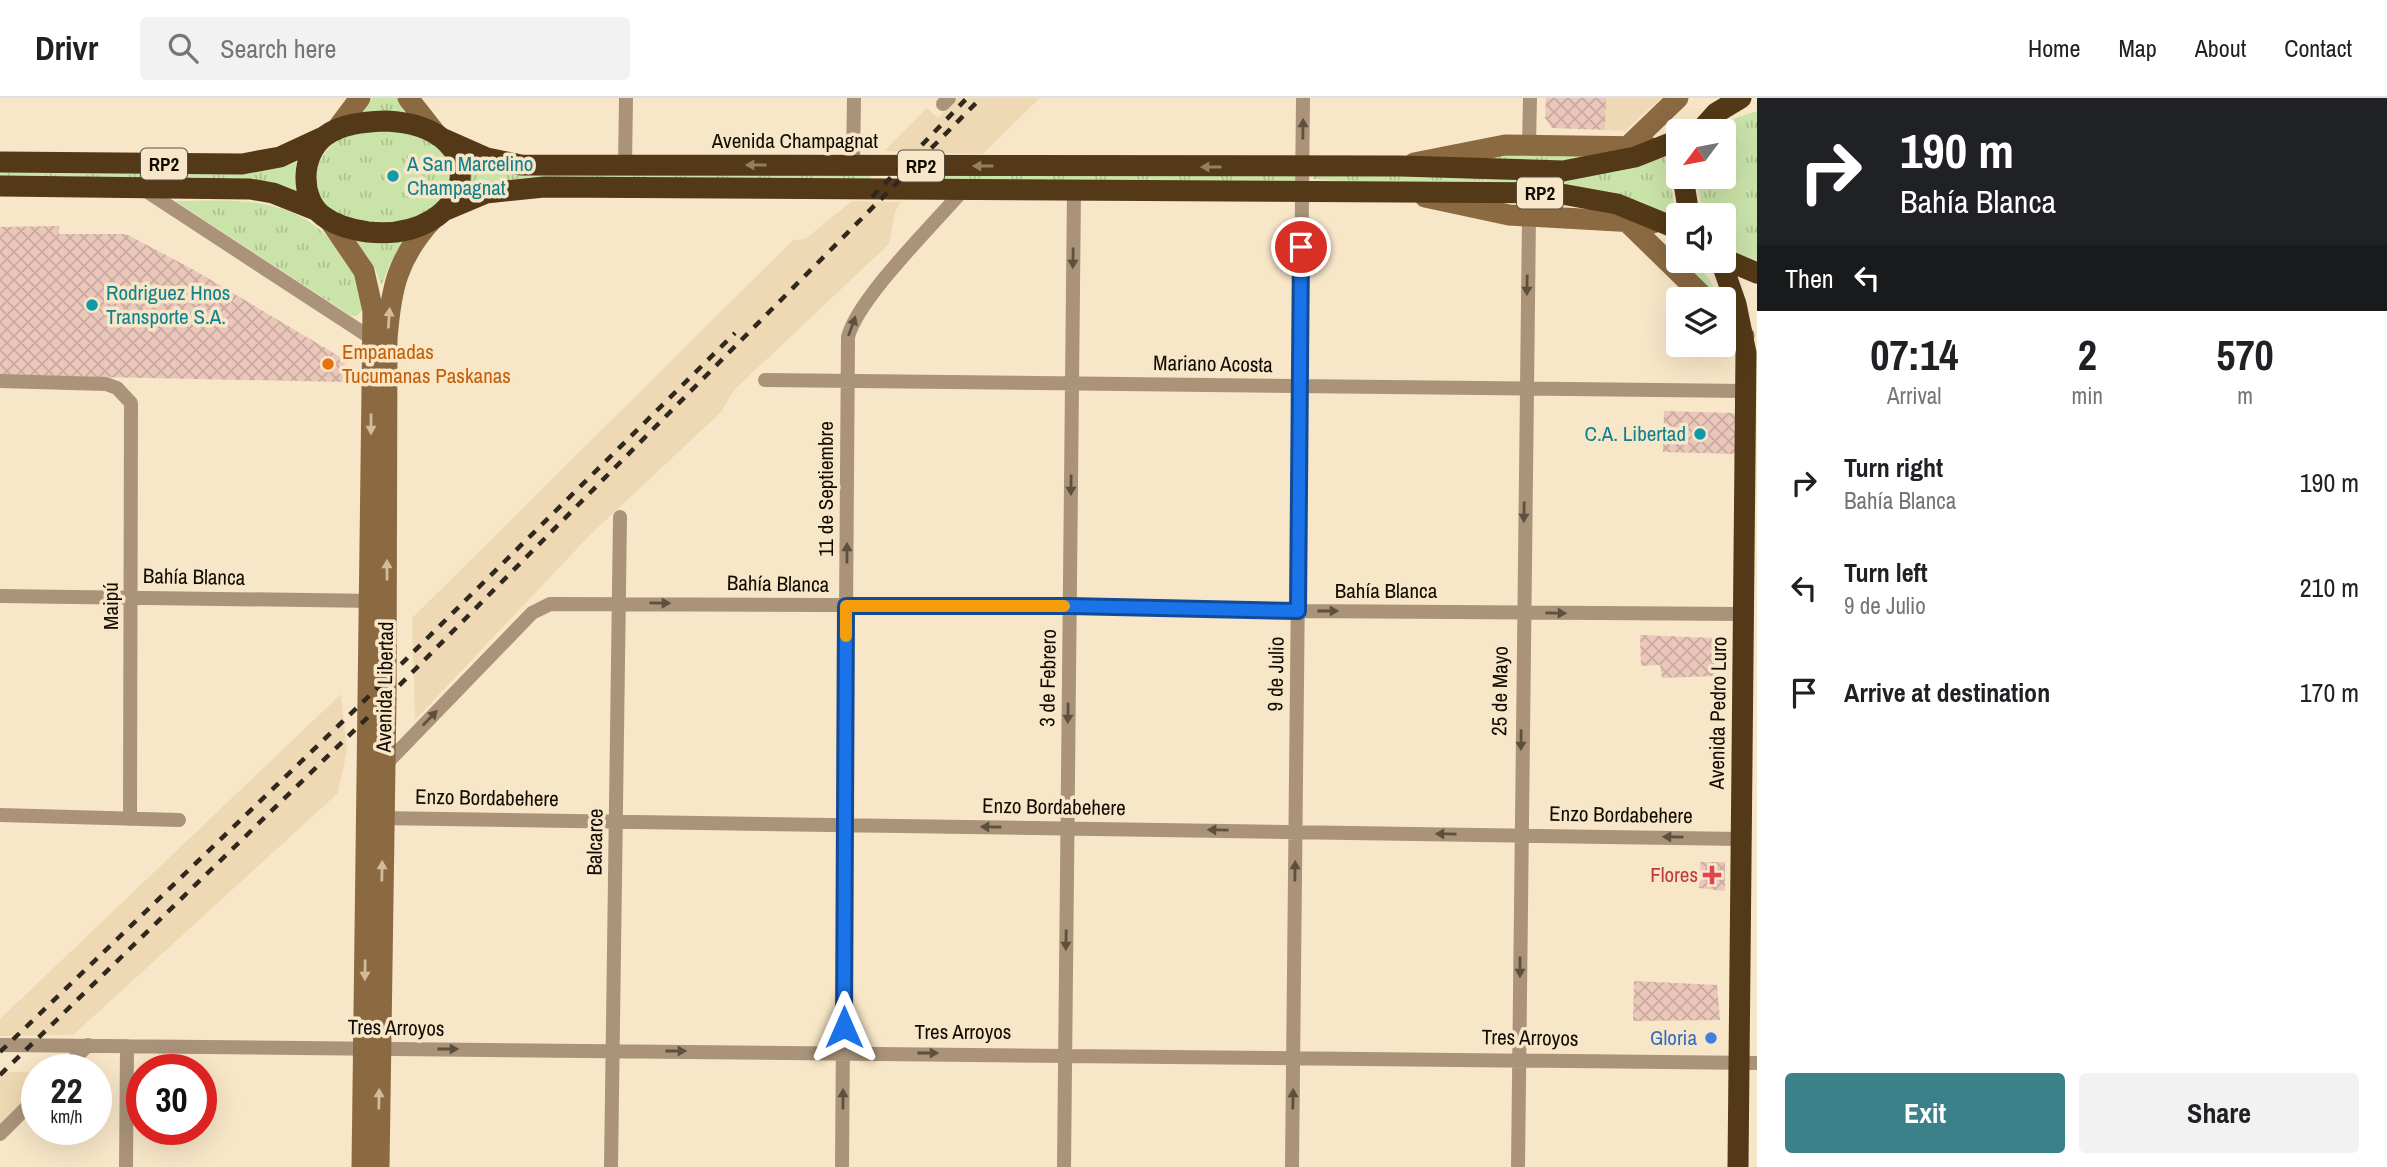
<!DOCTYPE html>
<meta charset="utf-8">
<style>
:root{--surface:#fff;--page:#f2f2f2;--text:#202124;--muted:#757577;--line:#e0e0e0;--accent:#3a818a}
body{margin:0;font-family:"Archivo Narrow",sans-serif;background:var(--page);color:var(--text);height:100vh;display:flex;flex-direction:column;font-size:26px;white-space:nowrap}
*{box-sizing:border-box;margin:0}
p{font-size:23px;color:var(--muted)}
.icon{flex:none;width:38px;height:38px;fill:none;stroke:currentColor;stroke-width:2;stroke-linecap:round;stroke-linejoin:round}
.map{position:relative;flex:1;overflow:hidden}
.side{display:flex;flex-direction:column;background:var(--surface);width:630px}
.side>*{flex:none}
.banner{background:#202124;color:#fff;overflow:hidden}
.needle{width:46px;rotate:238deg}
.fabs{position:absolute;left:1666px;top:21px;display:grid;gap:14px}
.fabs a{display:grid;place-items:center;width:70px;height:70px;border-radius:7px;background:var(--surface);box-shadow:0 7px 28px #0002;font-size:35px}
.speed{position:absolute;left:21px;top:956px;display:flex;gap:14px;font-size:35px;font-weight:700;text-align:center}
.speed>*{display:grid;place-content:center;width:91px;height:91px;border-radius:50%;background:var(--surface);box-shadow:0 7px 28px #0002;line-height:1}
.speed small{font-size:18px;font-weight:400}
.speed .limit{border:10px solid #d22;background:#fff;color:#111}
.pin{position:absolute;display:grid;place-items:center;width:60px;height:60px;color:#fff;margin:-30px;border:4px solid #fff;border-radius:50%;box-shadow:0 2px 7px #0007}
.me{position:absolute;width:77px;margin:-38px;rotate:0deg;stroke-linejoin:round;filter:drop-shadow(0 0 5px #0008)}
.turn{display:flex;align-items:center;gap:24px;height:147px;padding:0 28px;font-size:32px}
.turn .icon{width:91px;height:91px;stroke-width:2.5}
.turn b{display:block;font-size:49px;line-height:60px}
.then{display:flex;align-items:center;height:66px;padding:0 28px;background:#0003;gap:14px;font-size:26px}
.eta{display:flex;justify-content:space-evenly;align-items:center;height:119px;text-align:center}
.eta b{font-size:42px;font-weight:700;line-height:49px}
.cta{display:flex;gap:14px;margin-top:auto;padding:14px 28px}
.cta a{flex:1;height:80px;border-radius:7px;background:var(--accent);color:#fff;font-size:28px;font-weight:700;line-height:80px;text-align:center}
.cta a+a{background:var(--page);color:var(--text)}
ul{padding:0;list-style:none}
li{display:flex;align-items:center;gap:21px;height:105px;padding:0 28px}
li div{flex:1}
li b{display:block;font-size:26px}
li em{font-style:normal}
header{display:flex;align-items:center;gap:42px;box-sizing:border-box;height:98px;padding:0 35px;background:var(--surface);border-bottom:2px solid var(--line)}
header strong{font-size:33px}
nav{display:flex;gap:38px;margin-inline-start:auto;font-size:24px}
.search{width:490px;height:63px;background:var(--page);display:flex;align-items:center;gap:18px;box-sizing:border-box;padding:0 24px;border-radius:7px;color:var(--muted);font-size:26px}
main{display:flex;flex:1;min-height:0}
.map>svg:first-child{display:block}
.built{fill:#efd9b4}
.grass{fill:url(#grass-tufts)}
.building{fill:url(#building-cross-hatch)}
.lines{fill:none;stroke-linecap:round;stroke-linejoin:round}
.street{stroke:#aa9379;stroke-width:14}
.secondary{stroke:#8b6a42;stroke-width:21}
.highway{stroke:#533917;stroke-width:21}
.rail{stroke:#30281d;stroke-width:4.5;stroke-dasharray:9 9;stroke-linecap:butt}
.oneway{fill:#5e503e}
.oneway2{fill:#957e5e}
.oneway3{fill:#d2bb99}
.route-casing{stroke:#114b97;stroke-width:18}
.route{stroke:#1a73e8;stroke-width:12}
.slow{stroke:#f59e0b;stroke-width:12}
.culture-dot{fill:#0f9aa8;stroke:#f8e6c8;stroke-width:2.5}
.food-dot{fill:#e8710a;stroke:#f8e6c8;stroke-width:2.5}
.health-dot{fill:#e0444e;stroke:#f8e6c8;stroke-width:2.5}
.shop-dot{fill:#3f7fe0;stroke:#f8e6c8;stroke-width:2.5}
.labels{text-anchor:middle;stroke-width:7;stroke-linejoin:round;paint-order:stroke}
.shield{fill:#f8e6c8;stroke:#574d3f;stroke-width:2}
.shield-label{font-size:19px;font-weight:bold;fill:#120c04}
.street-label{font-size:21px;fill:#120c04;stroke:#f8e6c8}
.culture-label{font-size:21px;fill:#0d838f;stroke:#f8e6c8;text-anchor:start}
.food-label{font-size:21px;fill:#c56008;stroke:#f8e6c8;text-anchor:start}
.health-label{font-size:21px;fill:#be3a42;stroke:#f8e6c8;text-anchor:end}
.shop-label{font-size:21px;fill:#366cbe;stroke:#f8e6c8;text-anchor:end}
</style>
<header>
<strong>Drivr</strong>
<div class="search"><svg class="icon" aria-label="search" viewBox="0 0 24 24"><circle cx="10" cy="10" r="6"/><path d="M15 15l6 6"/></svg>Search here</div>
<nav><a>Home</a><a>Map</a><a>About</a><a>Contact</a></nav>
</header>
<main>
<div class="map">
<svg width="1757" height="1069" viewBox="0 0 1757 1069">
<defs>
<pattern id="grass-tufts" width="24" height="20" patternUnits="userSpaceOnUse" patternTransform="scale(1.75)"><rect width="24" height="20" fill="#cae3a8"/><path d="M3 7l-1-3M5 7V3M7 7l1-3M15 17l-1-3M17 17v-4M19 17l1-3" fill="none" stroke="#acc28f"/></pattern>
<pattern id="building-cross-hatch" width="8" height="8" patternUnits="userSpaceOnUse" patternTransform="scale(1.75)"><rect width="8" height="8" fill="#eac7ba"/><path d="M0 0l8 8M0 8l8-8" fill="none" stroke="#c8aa9e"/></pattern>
</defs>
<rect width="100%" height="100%" fill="#f8e6c8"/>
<!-- built -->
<path class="built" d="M958,0H1040L983,56L884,53L927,10L938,20Z
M1606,0H1661L1625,33L1605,32Z
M852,103L901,104L895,114L889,146L734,292L721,314L589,438L415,622L412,520L793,142L805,141Z
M341,596L347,653L338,695L73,937L0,938V921Z
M0,974H37V990L0,1027Z"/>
<!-- grass -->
<path class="grass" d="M373,0H399L409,16L388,13L361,15Z
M1757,13V162L1737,156L1724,146V117H1703L1697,82V79H1724V33H1719L1736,20Z
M374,31C388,33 409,33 422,38C445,48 454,67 447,90C445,94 444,101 441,104C414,131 353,135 326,107C307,88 317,56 338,42C349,35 362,34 374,31Z
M1480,57H1590L1588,64L1482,63Z
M1670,57L1673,61L1671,85L1675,116L1672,119L1647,109L1313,81L1314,78L1644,66Z
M467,61L871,77V81L467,94Z
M299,63V96L0,81V73L285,68Z
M939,77L1296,78V86L939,83Z
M175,103C243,102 301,96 344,159C354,174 365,195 362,213L356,218L350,217Z
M353,140L406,142L390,166L381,188L376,172Z
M1658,144L1678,151V163H1693L1709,181L1721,201H1716Z"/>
<!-- building -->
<path class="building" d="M1546,0H1606L1605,32L1552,30L1545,20Z
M59,128V136H126L194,172L342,260L347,271V284L0,277V129Z
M1664,313L1734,315L1737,319V356L1663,354Z
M1640,537L1715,540L1714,578L1662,580L1660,567L1641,568Z
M1700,764H1725V793L1699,790Z
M1634,883L1717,887L1720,922L1633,923Z"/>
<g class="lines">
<!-- street -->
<path class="street" d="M943,6L949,0
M1529,47L1530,0
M625,67L626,0
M853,68L854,0
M143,91L371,240
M765,282L1746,293
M0,283L106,286L117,290L131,305L130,721
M0,498L377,503
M384,668L532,515L550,506L1069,508L1298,513L1744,516
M0,717L179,722
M378,720L1741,741
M0,947L1757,965
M64,971L88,947
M0,1036L37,999
M126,1069L127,948
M611,1069L620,419
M842,1069L848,239C858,200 935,125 964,91
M1064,1069L1074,92
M1292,1069L1303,0
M1518,1069L1529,118"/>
<!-- secondary -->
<path class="secondary" d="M408,0L437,37
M336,32L360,0
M1625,51L1678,0
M1414,65L1505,47L1649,49
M1425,99L1509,117L1653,125
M1624,121L1706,201
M330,123L364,173L373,213L362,1069
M1724,218L1744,238
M379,1069L386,600L387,241C391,190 397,161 432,122"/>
<!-- highway -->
<path class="highway" d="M386,23C500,28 474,145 368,134C353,132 335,127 323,118C299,100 301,56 325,38C342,25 366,24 386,23Z
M1700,33L1716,15L1741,0
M444,41L487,60L521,67L1401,68L1563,73L1635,59L1678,42
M0,64L242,66L280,59L321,40
M1683,79L1689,117
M0,88L250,91L273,95L318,113
M448,111L486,95L544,89L1556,95L1617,106L1678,131
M1724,161L1757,175
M1722,166L1736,206L1746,255L1738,1069"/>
<!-- rail -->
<path class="rail" d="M872,99L967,0
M0,954L368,599L735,235
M0,977L368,619L981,0"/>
</g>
<!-- one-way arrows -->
<defs><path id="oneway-solid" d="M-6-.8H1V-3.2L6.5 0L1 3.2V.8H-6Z" transform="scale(1.75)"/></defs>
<g class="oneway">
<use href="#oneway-solid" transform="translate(1303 31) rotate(-89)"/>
<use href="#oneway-solid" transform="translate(1073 160) rotate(91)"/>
<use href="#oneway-solid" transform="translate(1527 187) rotate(91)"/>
<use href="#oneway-solid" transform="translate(852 228) rotate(-70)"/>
<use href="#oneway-solid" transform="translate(1071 387) rotate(91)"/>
<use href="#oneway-solid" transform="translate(1524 414) rotate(91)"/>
<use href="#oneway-solid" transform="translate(847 455) rotate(-90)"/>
<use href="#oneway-solid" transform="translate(660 505) rotate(1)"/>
<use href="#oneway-solid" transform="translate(1328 513)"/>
<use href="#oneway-solid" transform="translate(1556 515) rotate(1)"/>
<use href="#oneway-solid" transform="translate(1068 615) rotate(91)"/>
<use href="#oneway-solid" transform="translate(430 620) rotate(-46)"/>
<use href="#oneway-solid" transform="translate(1521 642) rotate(91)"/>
<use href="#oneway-solid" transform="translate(991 729) rotate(-179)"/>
<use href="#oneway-solid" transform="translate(1218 732) rotate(-179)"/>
<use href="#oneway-solid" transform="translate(1446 736) rotate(-179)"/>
<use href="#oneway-solid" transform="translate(1673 739) rotate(-179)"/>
<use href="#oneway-solid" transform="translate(1295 773) rotate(-89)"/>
<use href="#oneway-solid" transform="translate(1066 842) rotate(91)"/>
<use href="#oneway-solid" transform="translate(1520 869) rotate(90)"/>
<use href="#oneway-solid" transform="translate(448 951)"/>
<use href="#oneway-solid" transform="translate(676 953)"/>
<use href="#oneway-solid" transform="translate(928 955)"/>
<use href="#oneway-solid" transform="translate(843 1001) rotate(-90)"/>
<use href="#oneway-solid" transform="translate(1293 1001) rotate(-89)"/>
</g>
<g class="oneway2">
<use href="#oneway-solid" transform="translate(756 67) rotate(-180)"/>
<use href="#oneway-solid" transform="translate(983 68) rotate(-180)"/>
<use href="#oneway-solid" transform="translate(1211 69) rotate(-180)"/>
</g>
<g class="oneway3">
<use href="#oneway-solid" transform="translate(389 220) rotate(-86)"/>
<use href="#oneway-solid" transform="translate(371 326) rotate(90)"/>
<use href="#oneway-solid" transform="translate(387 472) rotate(-90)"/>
<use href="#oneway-solid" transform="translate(382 773) rotate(-89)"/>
<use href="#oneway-solid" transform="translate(365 872) rotate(91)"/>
<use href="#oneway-solid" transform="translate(379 1001) rotate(-89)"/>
</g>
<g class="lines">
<defs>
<path id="route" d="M844,929L846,508H1069L1298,513L1301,149"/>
</defs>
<!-- route casing -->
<use href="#route" class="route-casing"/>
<!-- route -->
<use href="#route" class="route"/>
<!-- slow -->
<path class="slow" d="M846,538V508H1064"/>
</g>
<!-- markers -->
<g class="culture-dot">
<circle cx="393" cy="78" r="7"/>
<circle cx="92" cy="207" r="7"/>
<circle cx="1700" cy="336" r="7"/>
</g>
<circle class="food-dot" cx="328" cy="266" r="7"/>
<path class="health-dot" d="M1708.5 766.5h7v7h7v7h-7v7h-7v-7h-7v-7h7z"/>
<circle class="shop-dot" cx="1711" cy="940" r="7"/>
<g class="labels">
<!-- shield labels -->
<g class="shield">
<rect x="141" y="50.5" width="46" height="31" rx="5"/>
<rect x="898" y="52.5" width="46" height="31" rx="5"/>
<rect x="1517" y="79.5" width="46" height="31" rx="5"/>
</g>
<g class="shield-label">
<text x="164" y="73">RP2</text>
<text x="921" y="75">RP2</text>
<text x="1540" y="102">RP2</text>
</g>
<!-- street labels -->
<g class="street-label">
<text x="795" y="50">Avenida Champagnat</text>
<text transform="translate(1213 266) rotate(1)" y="7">Mariano Acosta</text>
<text transform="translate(826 391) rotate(-90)" y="7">11 de Septiembre</text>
<text transform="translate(194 479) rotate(1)" y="7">Bahía Blanca</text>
<text transform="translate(778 486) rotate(1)" y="7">Bahía Blanca</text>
<text x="1386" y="500">Bahía Blanca</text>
<text transform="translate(111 508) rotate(-90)" y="7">Maipú</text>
<text transform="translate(1276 576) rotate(-89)" y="7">9 de Julio</text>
<text transform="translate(1048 580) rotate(-89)" y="7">3 de Febrero</text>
<text transform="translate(385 589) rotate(-89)" y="7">Avenida Libertad</text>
<text transform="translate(1500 593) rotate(-89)" y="7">25 de Mayo</text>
<text transform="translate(1718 615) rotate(-89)" y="7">Avenida Pedro Luro</text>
<text transform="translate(487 700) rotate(1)" y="7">Enzo Bordabehere</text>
<text transform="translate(1054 709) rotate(1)" y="7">Enzo Bordabehere</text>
<text transform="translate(1621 717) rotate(1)" y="7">Enzo Bordabehere</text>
<text transform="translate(595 744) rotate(-89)" y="7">Balcarce</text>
<text transform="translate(396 930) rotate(1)" y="7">Tres Arroyos</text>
<text x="963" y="941">Tres Arroyos</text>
<text transform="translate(1530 940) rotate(1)" y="7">Tres Arroyos</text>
</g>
<!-- culture labels -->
<g class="culture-label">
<text x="407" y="73">A San Marcelino<tspan x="407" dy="24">Champagnat</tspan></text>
<text x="106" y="202">Rodriguez Hnos<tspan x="106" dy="24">Transporte S.A.</tspan></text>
<text x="1686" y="343" text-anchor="end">C.A. Libertad</text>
</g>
<!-- food labels -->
<g class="food-label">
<text x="342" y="261">Empanadas<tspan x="342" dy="24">Tucumanas Paskanas</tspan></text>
</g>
<!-- health labels -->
<g class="health-label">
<text x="1698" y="784">Flores</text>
</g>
<!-- shop labels -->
<g class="shop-label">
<text x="1697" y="947">Gloria</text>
</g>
</g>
</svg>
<div class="fabs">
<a><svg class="needle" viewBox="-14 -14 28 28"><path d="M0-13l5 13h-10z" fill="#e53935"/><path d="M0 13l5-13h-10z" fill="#757577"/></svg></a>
<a><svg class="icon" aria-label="sound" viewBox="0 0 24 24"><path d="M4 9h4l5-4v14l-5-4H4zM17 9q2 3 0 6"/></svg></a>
<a><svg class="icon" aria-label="layers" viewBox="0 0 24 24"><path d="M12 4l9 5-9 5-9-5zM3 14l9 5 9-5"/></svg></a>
</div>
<div class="speed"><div>22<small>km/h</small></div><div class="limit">30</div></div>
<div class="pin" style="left:1301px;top:149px;background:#d93025"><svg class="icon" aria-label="arrive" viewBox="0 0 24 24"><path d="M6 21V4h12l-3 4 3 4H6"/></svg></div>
<svg class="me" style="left:844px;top:929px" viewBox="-20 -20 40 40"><path d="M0-17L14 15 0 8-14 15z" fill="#1a73e8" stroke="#fff" stroke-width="4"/></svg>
</div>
<section class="side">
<div class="banner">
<div class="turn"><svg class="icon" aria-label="right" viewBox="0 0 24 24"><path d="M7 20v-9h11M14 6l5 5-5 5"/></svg><div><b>190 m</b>Bahía Blanca</div></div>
<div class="then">Then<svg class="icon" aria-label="left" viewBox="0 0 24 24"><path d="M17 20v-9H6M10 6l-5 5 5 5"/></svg></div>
</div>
<div class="eta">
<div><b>07:14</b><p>Arrival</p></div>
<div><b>2</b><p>min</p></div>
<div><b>570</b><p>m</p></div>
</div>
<ul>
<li><svg class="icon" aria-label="right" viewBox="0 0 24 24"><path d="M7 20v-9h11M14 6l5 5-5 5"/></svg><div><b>Turn right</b><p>Bahía Blanca</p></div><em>190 m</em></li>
<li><svg class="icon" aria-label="left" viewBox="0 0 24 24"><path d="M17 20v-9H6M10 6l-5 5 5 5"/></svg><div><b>Turn left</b><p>9 de Julio</p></div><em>210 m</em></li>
<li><svg class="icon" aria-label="arrive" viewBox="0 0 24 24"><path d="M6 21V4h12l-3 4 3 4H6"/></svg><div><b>Arrive at destination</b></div><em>170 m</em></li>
</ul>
<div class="cta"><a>Exit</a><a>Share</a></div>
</section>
</main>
